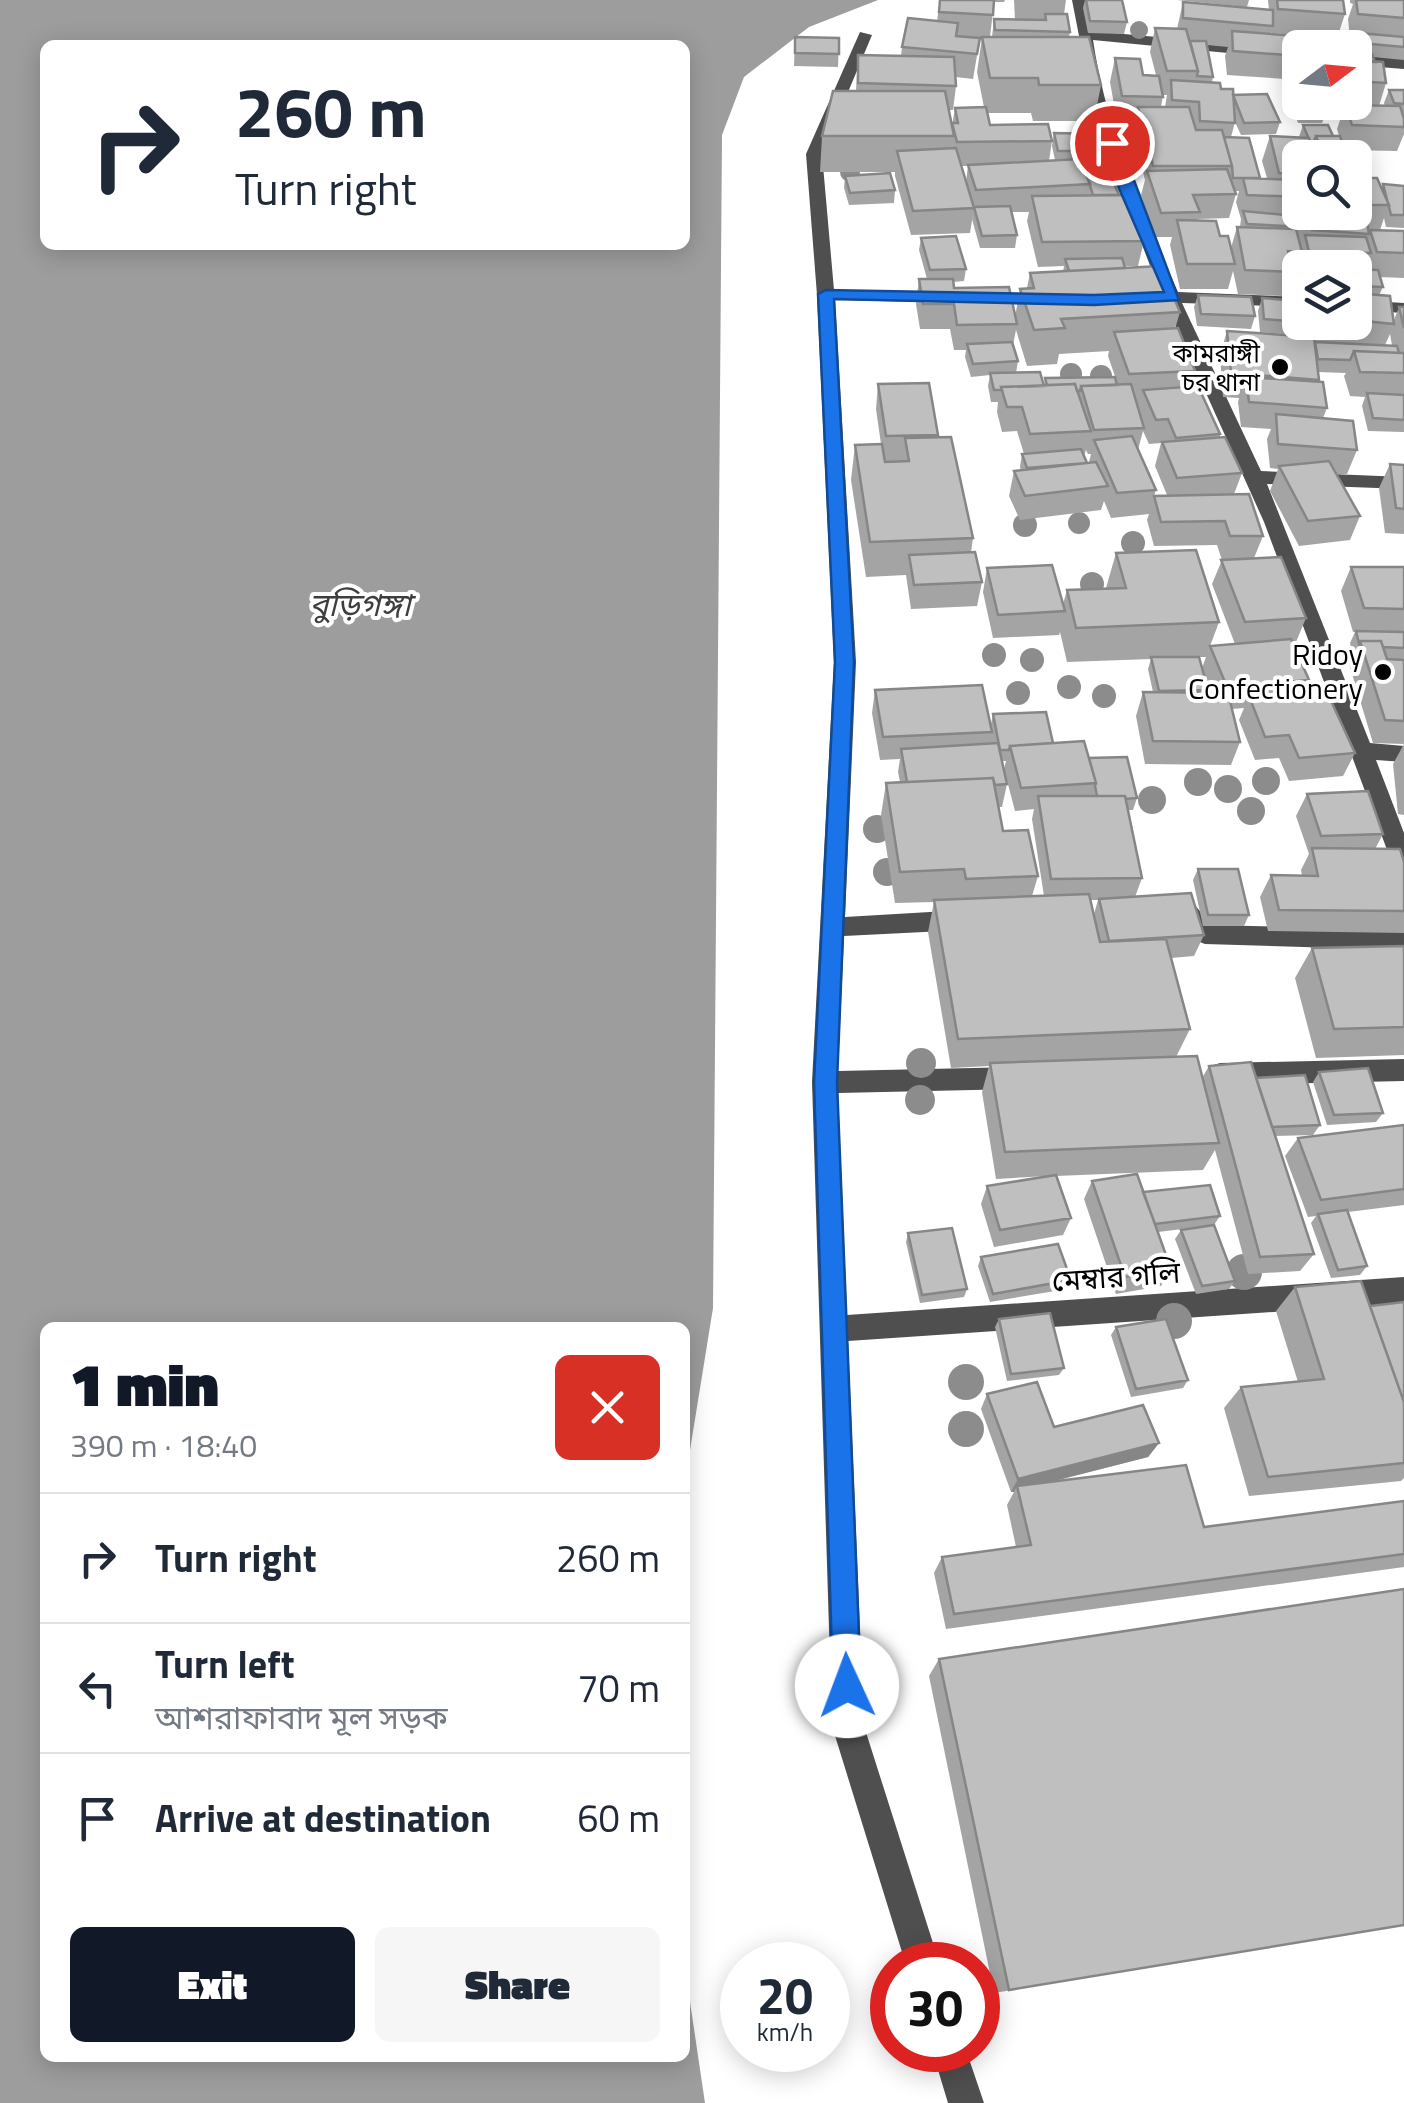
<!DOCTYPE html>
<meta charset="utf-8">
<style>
:root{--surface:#fff;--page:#f6f6f7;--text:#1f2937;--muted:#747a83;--line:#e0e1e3;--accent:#111827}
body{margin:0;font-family:"Titillium Web","Noto Sans Bengali",sans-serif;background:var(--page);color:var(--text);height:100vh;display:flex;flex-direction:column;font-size:38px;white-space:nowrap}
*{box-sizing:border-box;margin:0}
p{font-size:32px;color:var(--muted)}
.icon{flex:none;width:55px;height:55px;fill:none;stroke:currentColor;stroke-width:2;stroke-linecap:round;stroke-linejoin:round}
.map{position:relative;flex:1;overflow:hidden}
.details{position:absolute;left:40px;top:1322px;width:650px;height:740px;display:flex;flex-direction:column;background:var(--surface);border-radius:15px;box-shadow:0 5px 25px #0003}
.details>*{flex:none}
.banner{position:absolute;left:40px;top:40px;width:650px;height:210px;border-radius:15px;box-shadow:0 5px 25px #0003;background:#fff;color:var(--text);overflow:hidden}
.needle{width:65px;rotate:74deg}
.fabs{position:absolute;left:1282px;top:30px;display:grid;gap:20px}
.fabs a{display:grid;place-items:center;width:90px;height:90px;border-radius:15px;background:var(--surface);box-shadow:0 5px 25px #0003;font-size:50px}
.speed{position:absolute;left:720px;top:1942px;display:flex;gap:20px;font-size:50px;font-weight:700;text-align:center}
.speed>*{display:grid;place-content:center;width:130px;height:130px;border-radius:50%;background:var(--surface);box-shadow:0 5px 25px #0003;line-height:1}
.speed small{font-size:25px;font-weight:400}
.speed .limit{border:15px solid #d22;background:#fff;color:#111}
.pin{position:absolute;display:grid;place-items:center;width:85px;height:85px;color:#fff;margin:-42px;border:5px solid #fff;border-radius:50%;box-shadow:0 2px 10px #0007}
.me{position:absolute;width:110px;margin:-55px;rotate:358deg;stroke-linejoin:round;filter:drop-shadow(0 0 8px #0008)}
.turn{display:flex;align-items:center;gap:35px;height:210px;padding:0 30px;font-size:45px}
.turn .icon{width:130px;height:130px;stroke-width:2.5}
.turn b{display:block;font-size:70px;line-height:85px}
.round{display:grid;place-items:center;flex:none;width:105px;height:105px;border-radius:15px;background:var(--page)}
.summary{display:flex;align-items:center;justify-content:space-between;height:170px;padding:0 30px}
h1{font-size:60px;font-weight:800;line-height:75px;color:var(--accent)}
.action{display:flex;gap:20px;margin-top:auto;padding:20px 30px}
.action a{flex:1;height:115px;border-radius:15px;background:var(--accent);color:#fff;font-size:40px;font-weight:800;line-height:115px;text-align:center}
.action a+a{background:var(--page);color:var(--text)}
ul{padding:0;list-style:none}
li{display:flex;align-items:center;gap:30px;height:130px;padding:0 30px;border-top:2px solid var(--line)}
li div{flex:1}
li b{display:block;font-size:38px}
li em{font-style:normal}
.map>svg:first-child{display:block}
.water{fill:#9d9d9d;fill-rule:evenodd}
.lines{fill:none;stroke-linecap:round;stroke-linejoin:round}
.minor{fill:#4f4f4f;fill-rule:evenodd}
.tree{fill:#8c8c8c}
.wall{fill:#a4a4a4;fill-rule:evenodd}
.shaded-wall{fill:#868686}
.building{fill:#bfbfbf;stroke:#868686;stroke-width:2.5}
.route{fill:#1a73e8;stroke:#114b97;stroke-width:2.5}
.poi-dot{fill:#000;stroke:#fff;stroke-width:4}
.labels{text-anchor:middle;stroke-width:8;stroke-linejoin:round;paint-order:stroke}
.far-poi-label{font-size:25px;fill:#000;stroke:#fff;text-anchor:end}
.poi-label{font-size:30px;fill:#000;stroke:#fff;text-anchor:end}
.street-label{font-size:30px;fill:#000;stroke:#fff}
.water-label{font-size:32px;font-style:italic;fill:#3e3e3e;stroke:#fff}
</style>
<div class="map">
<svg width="1404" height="2103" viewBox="0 0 1404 2103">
<rect width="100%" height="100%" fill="#fff"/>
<!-- water -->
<path class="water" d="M0,0H878L809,27L744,77L722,135L713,1308L685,1481V1328H45V2058H685V1968L705,2103H0ZM45,45H685V245H45Z"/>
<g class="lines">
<!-- minor -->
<path class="minor" d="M1072,0H1086L1091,31L1300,50V60L1093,40C1106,128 1142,212 1178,292L1300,297V307L1182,303L1261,471L1404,477V489L1267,484L1370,743L1404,746V762L1376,760L1404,833V872L1392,863L1264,522L1165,302L1152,297L1160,292L1096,123Z
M860,32L872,35L822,154L834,290L1051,295L1060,300L1051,305L835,300L856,662L845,917L964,910L976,920L964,930L844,936L838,1071L1020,1067L1029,1070L1033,1078L1029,1086L1020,1089L838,1093L847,1315L1404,1277V1303L848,1341L864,1726L940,1965H906L832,1726L812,1082L834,662L817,295L806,154Z
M1355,55L1404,59V69L1355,65Z
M1355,300L1404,303V313L1355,310Z
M1183,898L1191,900L1211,925L1404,930V950L1205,944L1197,941L1171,907Z
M1404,1059V1081L1220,1085L1211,1082L1207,1074L1211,1066L1220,1063Z
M932,2050H966L984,2103H948Z"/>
</g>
<!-- trees -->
<g class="tree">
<circle cx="1139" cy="30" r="9"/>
<circle cx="850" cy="172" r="10"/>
<circle cx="1071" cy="374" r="11"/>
<circle cx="1101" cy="376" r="11"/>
<circle cx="1079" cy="523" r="11"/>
<circle cx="1025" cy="525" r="12"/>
<circle cx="1133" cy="543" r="12"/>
<circle cx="1092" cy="584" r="12"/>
<circle cx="994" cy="655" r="12"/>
<circle cx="1032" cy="660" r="12"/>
<circle cx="1069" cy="687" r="12"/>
<circle cx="1018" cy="693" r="12"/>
<circle cx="1104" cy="696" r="12"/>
<circle cx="1266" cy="781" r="14"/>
<circle cx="1198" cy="782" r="14"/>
<circle cx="1228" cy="789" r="14"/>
<circle cx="1152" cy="800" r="14"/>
<circle cx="1251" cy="811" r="14"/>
<circle cx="877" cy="829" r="14"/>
<circle cx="887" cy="872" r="14"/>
<circle cx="921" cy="1063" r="15"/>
<circle cx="920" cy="1100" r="15"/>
<circle cx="1244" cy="1272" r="18"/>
<circle cx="1174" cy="1321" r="18"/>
<circle cx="966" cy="1382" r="18"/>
<circle cx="966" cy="1429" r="18"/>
</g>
<!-- wall -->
<path class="wall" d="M940,0H1005L1004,2H994L990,37H992L994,19L1015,20L1014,0H1066L1064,14L1070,32L1069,37L1101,85L1094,121H1033L1031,113H987L990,125L1052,141L1049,161L1055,160L1052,146L1054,133L1102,151L1099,164L1082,163L1086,173L1119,195L1144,241L1138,266H1124L1125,268L1180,312L1175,329L1195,371L1190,387L1220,434V437L1242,473L1234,494L1263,536L1254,558L1306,618L1296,642H1293L1309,680L1304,692L1355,753L1343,776L1289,781L1279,758L1255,760L1239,720L1244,708L1232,709L1240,742L1231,765L1145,764L1136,716L1143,692H1153L1148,669L1151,659L1067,662L1060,632L1059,635L993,638L983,592L987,568L1063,604L1067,590L1106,588L1116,553L1219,622L1206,657H1198L1202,668L1210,646L1235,644L1212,584L1222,560L1217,545L1154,546L1147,520L1149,514L1111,518L1104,501L1101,510L1020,520L1009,496L1014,471L1021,470L1020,467L1022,454H1024L1017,431L1002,432L997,412L998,402H991L988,386L990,375L971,377L965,357L966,350H954L950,329H920L916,304L919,279H927L919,250L921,238L966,269L964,281L953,282L954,288L1015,317L1020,289L1027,288L1030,273L1063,272L1064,266L1038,267L1027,221L1029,212H1011L1017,235L1015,248H980L972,219L973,214L970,233L911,235L895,176V172H820L822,136L856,91L858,55L901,56L902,47L937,21ZM980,38H982L977,72L984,107L955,108L952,126L949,110H953L956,86V77L973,79ZM961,166H968L966,182ZM1016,330L1027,366L1057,364L1059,354L1109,351L1108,356L1118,385L1045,378L1044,386L1016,373L1018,361L1013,345ZM1143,431L1149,444L1161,443L1155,466L1167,495L1154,496L1156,490L1138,450ZM1086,450L1088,454H1091L1089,462L1087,463L1084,456Z
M1085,0H1122L1127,22L1124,34L1088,33L1083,8Z
M1177,0H1249L1247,7Z
M1268,0H1343L1345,14L1337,38L1272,33V32L1271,34L1300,49V59L1297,70H1300V102H1355V45L1357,39H1350L1348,19L1353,4L1350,3V0H1404V60L1373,57L1386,83L1379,106H1385L1384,103L1389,90H1404V134L1397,151L1345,150L1348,158H1300V212H1320L1319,218L1329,219L1327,212H1355V174L1356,178L1382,189L1383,184L1404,186V228L1386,227L1384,218L1380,230L1404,253V278L1380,277L1383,287L1379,295L1394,320L1399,307H1404V432L1368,431L1362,406L1365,397L1350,396L1344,376L1346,373L1318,372L1319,382L1327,408L1323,418L1357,450L1347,474H1336L1360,516L1350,540L1299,546L1270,491L1278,469L1270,468L1267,439L1271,429L1241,427L1238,402L1239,398L1223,397L1220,355L1227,331L1296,336L1294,314L1300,295V322H1355V268H1300V272L1298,263L1293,276H1291L1284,296L1238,294L1233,271L1228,289H1180L1170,245L1172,237H1155L1141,195L1145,180L1133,131L1135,121H1117L1110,82L1115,58L1143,75H1156L1150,52L1155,28L1177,29L1183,2L1269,10ZM1207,45L1228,47L1225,56L1227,75L1285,79L1287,98L1292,99L1291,103L1298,123H1322L1327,111L1324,104L1345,105L1337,129L1339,136H1333L1303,125L1299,137L1270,136L1262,161L1267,178H1260L1231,137L1235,122L1241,135L1276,134L1280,122L1212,82L1213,77ZM1163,95H1167L1165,107H1161ZM1235,191H1239L1236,202L1241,219L1240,227H1237L1231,248L1220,236L1197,220L1198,219L1229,218L1236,194ZM1390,334L1392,345H1385Z
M795,37L839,38L838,67L794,66Z
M845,176L895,190L894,203L849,205L844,188Z
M1198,295L1255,316L1251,329L1197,326L1194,307Z
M1262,298L1289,321L1285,334L1260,332L1258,311Z
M878,384L938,435L973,538L971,552L982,582L977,606L911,609L906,575L866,577L851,480L855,445L881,444L876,409Z
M1390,464L1404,465V534L1385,533L1379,488Z
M1351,567H1404V815L1398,814L1393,764L1404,744L1373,743L1349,664L1353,656L1350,643L1355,632H1353L1341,591Z
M875,690L991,724L993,714L1089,758L1137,798L1133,810H1128L1142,878L1135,897L1204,935L1194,956L1171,958L1190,1029L1176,1057L1202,1078L1209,1066L1256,1078L1320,1125L1313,1135L1275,1136L1314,1254L1300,1271L1248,1274L1215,1150L1203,1170L1056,1176L1071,1218L1063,1235L994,1247L981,1204L987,1186L1047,1176L996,1179L982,1092L989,1066L951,1068L928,932L934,902L895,903L881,815L886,783L900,782L898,772L900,759L880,760L872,713ZM1002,761H1006L1004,769L1015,811L1034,809L1032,819L1044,896H1032L1038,876L1003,831L999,807H1002L1007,784ZM1090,900H1098L1094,914Z
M1307,794L1383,834L1375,849L1404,862V933L1268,931L1260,897L1271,875L1302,876L1301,870L1309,854L1296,816Z
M1198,869L1249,915L1244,926H1203L1193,880Z
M1404,946V1055L1316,1058L1295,978L1312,948Z
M1319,1072L1383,1113L1376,1122L1327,1125L1313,1082Z
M1404,1125V1205L1348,1212L1367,1266L1360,1275L1331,1278L1311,1223L1316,1216L1308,1217L1285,1156L1298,1138Z
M1092,1181L1143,1192L1220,1216L1214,1225L1235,1281L1229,1289L1196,1294L1175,1239L1181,1230L1207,1226L1158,1232L1171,1269L1161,1286L1116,1294L1084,1199Z
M908,1233L967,1289L964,1297L920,1303L906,1242Z
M981,1257L1071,1280L1067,1289L990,1302L978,1266Z
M1295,1287L1370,1306L1404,1302V1478L1401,1481L1249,1496L1224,1408L1241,1387L1298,1382L1276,1311Z
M999,1319L1064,1368L1059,1375L1007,1381L995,1327Z
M1116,1327L1188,1380L1183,1388L1131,1397L1111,1335Z
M987,1394L1054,1427L1159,1443L1148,1457L1051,1482L1204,1527L1404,1501V1567L946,1629L934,1573L942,1557L1016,1547L1007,1505L1014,1492H1011L981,1409Z
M939,1659L1404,1925L994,1993L929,1676Z"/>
<!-- shaded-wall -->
<path class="shaded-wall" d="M1159,1443L1148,1457L1018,1490L1017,1486L1014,1492H1011L1018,1479Z"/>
<!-- building -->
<path class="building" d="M940,0H994L993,15L939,12Z
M1086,0H1122L1127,22L1090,21Z
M1277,0H1343L1345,14L1278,9Z
M1356,0H1404V18L1358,14Z
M1183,2L1273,10V26L1183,18Z
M1045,14H1067L1070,32L995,30L994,19L1046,20Z
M908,18L958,23L956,36L980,38L977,54L902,47Z
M1155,28L1186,29L1198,71H1167Z
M1232,31L1298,36L1300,56L1233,51Z
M1359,33L1404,37V47L1360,43Z
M795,37L839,38V54L795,53Z
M982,37H1089L1101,85H1039L1038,78H990Z
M1190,41H1206L1213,77L1197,76L1198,71Z
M1355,53L1372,54L1375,62L1355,60Z
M858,55L954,57L956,86L858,83Z
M1115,58L1140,59L1143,75L1159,76L1163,97L1122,96Z
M1355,60L1383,62L1386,83L1355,81Z
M1288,70H1300V86H1291Z
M1171,80L1220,83L1221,89H1233L1235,123L1200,121L1199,102L1172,100Z
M1389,90H1404V104L1394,103Z
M833,91H945L954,136H822Z
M1295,91H1300V102H1324L1327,111L1302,110Z
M1267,94L1280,122L1244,123L1233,95Z
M1345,105L1400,106L1404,119V127L1352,125Z
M986,107L990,125L1048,124L1052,141L957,142L952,123H958L955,108Z
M1138,107H1189L1196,130H1222L1232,166H1153Z
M1303,125H1328L1333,136H1316L1312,146Z
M1054,133L1098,134L1102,151H1058Z
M1270,136L1309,138L1315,158H1300V174L1279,173Z
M1316,136H1340L1348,158H1324Z
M1224,137L1249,138L1260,178H1233L1232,166Z
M956,148L974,208L913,211L897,151Z
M1080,159L1090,184L976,190L968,165Z
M1227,169L1236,194L1193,195L1200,212L1161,213L1147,171Z
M1109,172L1119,195H1093L1086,173Z
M890,173L895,190L850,193L845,176Z
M1355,174L1356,178H1377L1389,205H1355Z
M1243,178L1300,180V197L1247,195Z
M1383,184L1404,186V215H1391Z
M1129,195L1144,241L1042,242L1032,196Z
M1010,206L1017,235L982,236L974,207Z
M1243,211L1306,217L1308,227L1247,224Z
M1310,218L1367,222L1369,234L1312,230Z
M1177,220L1216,221L1220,236H1228L1235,264H1187Z
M1237,227L1296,229L1302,252L1288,251L1293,272L1245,270Z
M1370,230L1404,231V253L1377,252Z
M1305,235L1366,237L1371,253L1339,252L1343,268H1313Z
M956,236L966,269L930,270L921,238Z
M1122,258L1125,268L1069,271L1065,259Z
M1160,266L1180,312L1061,319L1065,328L1034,330L1020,289L1034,288L1030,273Z
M1355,269L1378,270L1383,287L1355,286Z
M919,279H953L954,288L1009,287L1017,324L957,325L954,304H923Z
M1355,293L1390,296L1394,324L1355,320Z
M1198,295L1251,297L1255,316L1201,314Z
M1262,298L1286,300L1289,321L1264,319Z
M1399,307H1404V328Z
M1178,328L1195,371L1129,374L1114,332Z
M1227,331L1314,337L1319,380L1231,373Z
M1012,342L1018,361L973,364L967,344Z
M1315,342L1397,346L1399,353L1354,351L1350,360L1318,359Z
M1354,351L1404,353V373L1360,372Z
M1040,372L1044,386L1001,387L1002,390H994L990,373Z
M1115,377L1117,385L1081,386L1080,391H1077L1075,384L1047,385L1045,378Z
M1246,377L1323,382L1327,408L1249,402Z
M929,383L938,435L886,436L878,384Z
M1075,384L1091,431L1030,434L1022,407H1007L1001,387Z
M1131,384L1144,428L1094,430L1081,386Z
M1198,386L1220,434L1176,438L1168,419L1156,420L1143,390Z
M1367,393L1404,395V420L1373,418Z
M1276,414L1353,421L1357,450L1278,444Z
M1132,436L1156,490L1117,493L1094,440Z
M951,437L973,538L870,542L855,445L882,444L885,462L909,461L905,438Z
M1225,437L1242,473L1177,478L1162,442Z
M1081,449L1087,463L1027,468L1022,454Z
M1329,461L1360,516L1308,521L1279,466Z
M1096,462L1108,486L1025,496L1014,471Z
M1390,464L1404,465V509L1396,508Z
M1249,494L1263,536H1230L1225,521L1161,522L1154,496Z
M1196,550L1219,622L1076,628L1067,590L1126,588L1116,553Z
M975,552L982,582L914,585L909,555Z
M1281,557L1306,618L1245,622L1221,560Z
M1052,565L1065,611L998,615L987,568Z
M1351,567H1404V609L1364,608Z
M1356,631L1404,632V648L1383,647L1381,641H1360L1359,644Z
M1291,639L1309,680L1227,687L1210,646Z
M1360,641H1381L1387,659L1404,660V721L1385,720Z
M1151,657H1199L1208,690L1159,691Z
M982,685L992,732L883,737L875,690Z
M1326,690L1355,753L1299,758L1289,735L1265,737L1249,696Z
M1143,692L1228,693L1240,742L1153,741Z
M1046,712L1053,743L1010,746L1009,750H1000L993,714Z
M1084,741L1096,783L1021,788L1010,746Z
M998,743L1007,784L995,785L993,778L907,782L901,749Z
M1127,757L1137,798L1126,799L1125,796H1097L1095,786L1096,783L1089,758Z
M993,778L1003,831L1028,830L1038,876L966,879L964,869L900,872L886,783Z
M1368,791L1383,834L1321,836L1307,794Z
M1038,796H1125L1142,878L1051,879Z
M1312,848L1400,849L1404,862V911L1279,910L1271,875L1318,876Z
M1198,869H1238L1249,915H1208Z
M1191,893L1204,935L1109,941L1099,899Z
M1089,894L1100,942L1166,939L1190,1029L958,1039L934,900Z
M1404,946V1027L1334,1029L1312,948Z
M1197,1056L1219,1143L1005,1152L990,1063Z
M1251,1062L1314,1254L1260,1257L1209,1066Z
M1368,1068L1383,1113L1334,1115L1319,1072Z
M1305,1075L1320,1125L1272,1127L1256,1078Z
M1404,1125V1189L1321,1200L1298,1138Z
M1137,1174L1171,1269L1125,1277L1092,1181Z
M1056,1175L1071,1218L1000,1230L987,1186Z
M1210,1185L1220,1216L1155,1224L1143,1192Z
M1347,1210L1367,1266L1338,1270L1318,1214Z
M1214,1225L1235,1281L1202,1286L1181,1230Z
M952,1228L967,1289L922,1295L908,1233Z
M1058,1244L1071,1280L993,1294L981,1257Z
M1361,1281L1404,1402V1463L1268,1477L1241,1387L1324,1379L1295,1287Z
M1404,1302V1402L1370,1306Z
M1050,1313L1064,1368L1011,1374L999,1319Z
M1166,1319L1188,1380L1136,1389L1116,1327Z
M1037,1382L1054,1427L1143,1405L1159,1443L1018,1479L987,1394Z
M1186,1465L1204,1527L1404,1501V1554L954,1614L942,1557L1031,1545L1017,1486Z
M1404,1589V1925L1009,1990L939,1659Z"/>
<!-- route -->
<path class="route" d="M1112,138L1120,143L1179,300L1094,305L834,299L854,662L837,1082L861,1686L857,1697L847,1701L837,1697L833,1686L814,1082L835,662L818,294L826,290L1094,295L1164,292L1115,179L1105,143Z"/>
<!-- markers -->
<g class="poi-dot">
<circle cx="1280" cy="367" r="10"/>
<circle cx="1383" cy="672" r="10"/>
</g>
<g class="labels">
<!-- far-poi labels -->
<g class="far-poi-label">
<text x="1260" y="362">কামরাঙ্গী<tspan x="1260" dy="29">চর থানা</tspan></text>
</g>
<!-- poi labels -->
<g class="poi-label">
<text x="1363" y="665">Ridoy<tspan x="1363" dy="34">Confectionery</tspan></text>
</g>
<!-- street labels -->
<g class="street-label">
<text transform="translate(1116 1277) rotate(-4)" y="10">মেম্বার গলি</text>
</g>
<!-- water labels -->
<g class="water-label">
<text x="360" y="616">বুড়িগঙ্গা</text>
</g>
</g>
</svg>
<div class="fabs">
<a><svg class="needle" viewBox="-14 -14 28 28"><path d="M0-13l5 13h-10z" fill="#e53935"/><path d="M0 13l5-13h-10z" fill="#747a83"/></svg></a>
<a><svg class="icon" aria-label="search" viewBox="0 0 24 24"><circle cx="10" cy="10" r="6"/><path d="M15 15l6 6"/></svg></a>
<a><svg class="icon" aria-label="layers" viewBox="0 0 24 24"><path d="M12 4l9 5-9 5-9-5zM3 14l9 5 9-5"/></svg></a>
</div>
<div class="speed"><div>20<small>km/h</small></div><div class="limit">30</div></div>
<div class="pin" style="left:1112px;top:143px;background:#d93025"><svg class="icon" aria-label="arrive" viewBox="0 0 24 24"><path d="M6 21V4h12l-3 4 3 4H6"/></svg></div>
<svg class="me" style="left:847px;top:1686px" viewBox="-20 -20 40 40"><circle r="19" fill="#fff"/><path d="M0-13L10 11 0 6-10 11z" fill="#1a73e8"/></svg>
<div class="banner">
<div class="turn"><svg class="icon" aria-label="right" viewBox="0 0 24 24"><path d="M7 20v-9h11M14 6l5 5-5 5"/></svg><div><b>260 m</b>Turn right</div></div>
</div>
<section class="details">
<div class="summary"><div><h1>1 min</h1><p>390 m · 18:40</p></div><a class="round" style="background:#d93025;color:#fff"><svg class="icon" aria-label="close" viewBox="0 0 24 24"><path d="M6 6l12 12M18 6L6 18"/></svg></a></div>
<ul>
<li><svg class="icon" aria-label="right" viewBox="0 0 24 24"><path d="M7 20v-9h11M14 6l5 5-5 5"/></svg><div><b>Turn right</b></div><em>260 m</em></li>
<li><svg class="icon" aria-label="left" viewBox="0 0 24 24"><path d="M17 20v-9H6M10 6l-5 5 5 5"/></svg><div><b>Turn left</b><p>আশরাফাবাদ মূল সড়ক</p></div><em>70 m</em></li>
<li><svg class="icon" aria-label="arrive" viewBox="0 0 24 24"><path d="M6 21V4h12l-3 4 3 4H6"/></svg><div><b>Arrive at destination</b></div><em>60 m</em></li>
</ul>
<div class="action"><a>Exit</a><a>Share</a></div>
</section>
</div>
